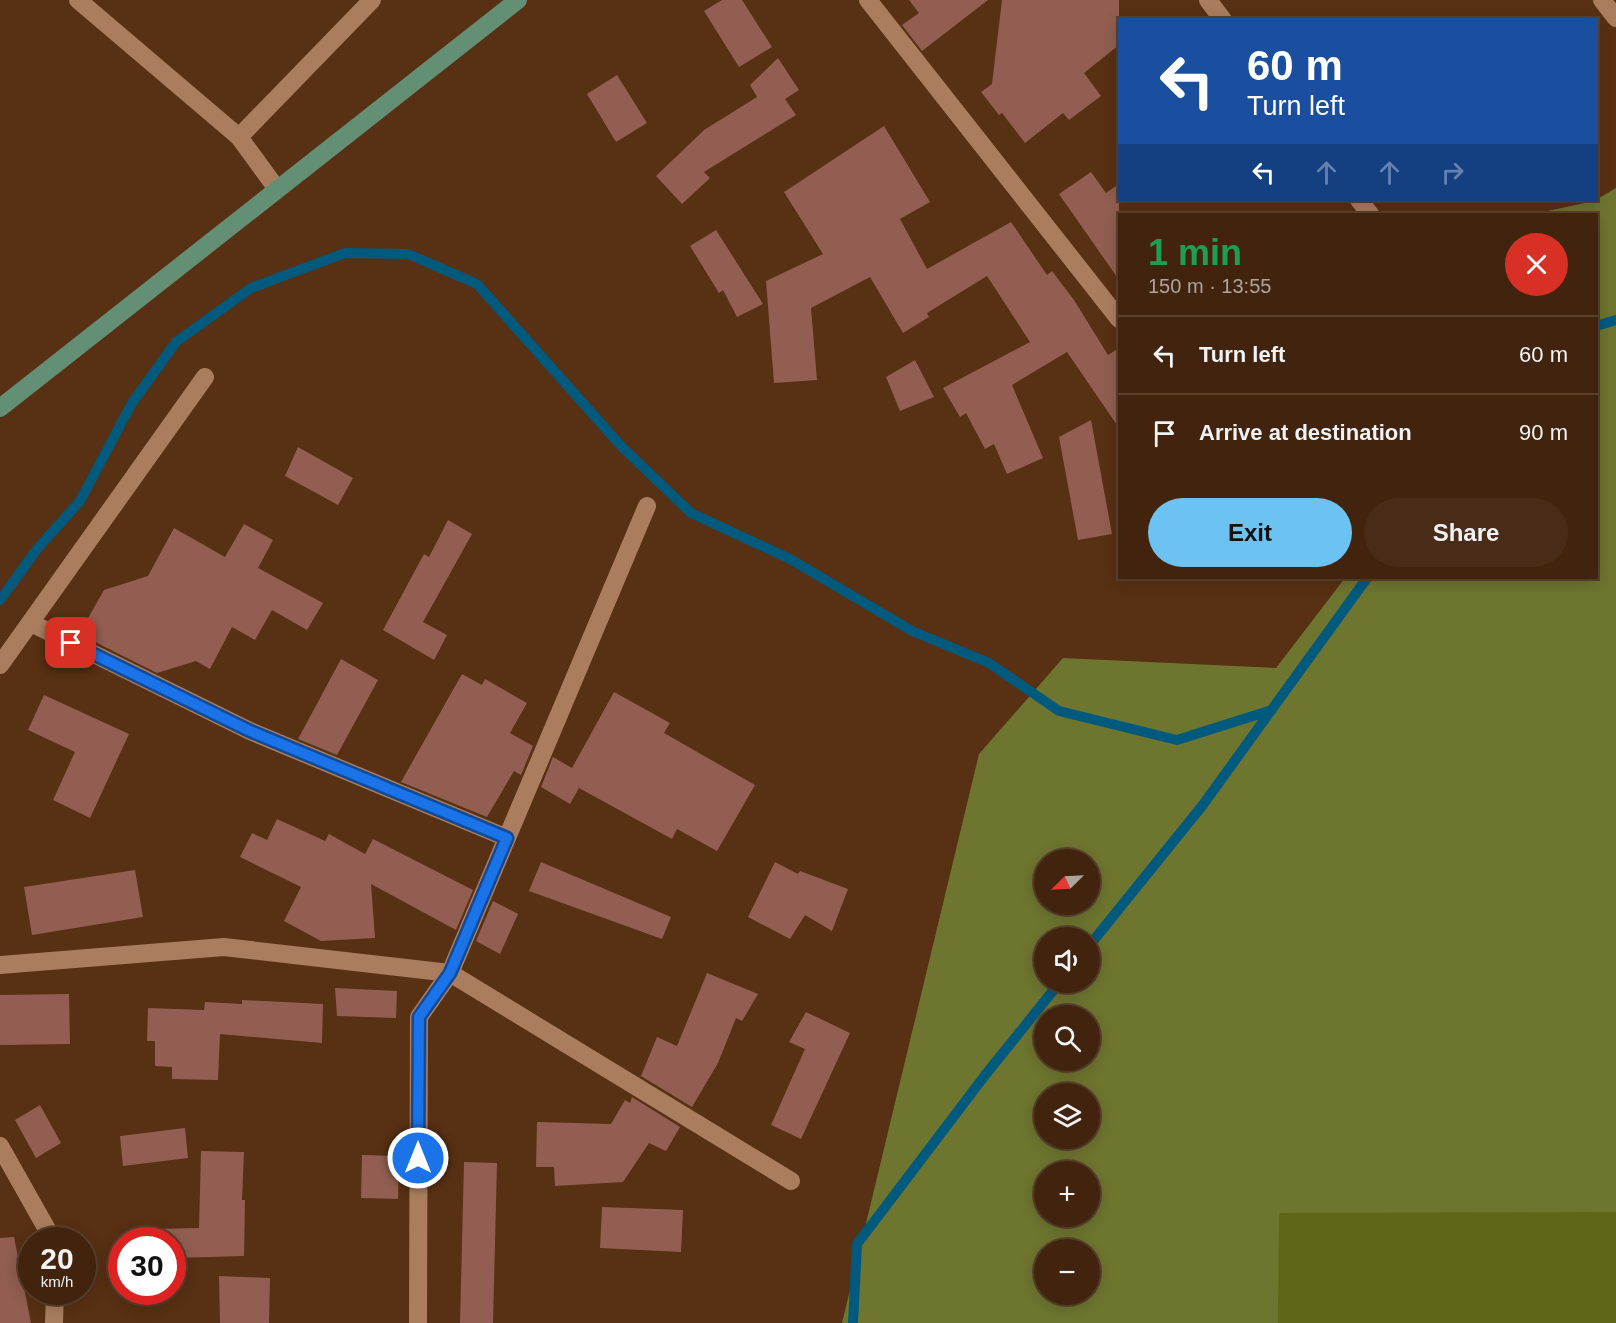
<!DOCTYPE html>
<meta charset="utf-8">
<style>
:root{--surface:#42240e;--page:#492c17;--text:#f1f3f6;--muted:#aea49e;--line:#5a412e;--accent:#6cc3f2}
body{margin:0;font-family:Helvetica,sans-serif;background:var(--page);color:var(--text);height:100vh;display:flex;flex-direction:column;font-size:22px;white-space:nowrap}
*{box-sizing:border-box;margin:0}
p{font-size:20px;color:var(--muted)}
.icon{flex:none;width:33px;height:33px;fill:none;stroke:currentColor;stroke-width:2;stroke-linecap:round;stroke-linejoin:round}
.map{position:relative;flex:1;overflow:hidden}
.panel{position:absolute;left:1118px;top:213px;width:480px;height:366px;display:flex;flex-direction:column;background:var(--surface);border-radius:0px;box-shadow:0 3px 15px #0003,0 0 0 2px var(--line)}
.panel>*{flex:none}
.top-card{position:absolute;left:1118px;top:18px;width:480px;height:183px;border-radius:0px;box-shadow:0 3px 15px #0003,0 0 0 2px var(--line);background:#1a4fa0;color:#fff;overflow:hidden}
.needle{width:39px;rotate:246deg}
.controls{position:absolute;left:1034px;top:849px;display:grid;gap:12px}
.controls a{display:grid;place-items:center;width:66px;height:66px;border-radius:50%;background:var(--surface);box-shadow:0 3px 15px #0003,0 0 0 2px var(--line);font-size:30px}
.speed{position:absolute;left:18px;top:1227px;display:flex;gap:12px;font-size:30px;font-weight:700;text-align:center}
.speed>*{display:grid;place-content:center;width:78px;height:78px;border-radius:50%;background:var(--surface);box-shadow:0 3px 15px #0003,0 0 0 2px var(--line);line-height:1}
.speed small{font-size:15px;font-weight:400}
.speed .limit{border:9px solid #d22;background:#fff;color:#111}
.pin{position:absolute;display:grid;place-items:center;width:51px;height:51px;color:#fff;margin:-26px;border-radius:12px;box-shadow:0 3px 9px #0006}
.me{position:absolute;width:66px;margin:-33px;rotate:0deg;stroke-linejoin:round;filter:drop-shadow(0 0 4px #0008)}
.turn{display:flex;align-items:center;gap:21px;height:126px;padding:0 30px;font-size:27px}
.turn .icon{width:78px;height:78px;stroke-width:2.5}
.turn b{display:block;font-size:42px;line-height:51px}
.lanes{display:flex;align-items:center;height:57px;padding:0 30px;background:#0003;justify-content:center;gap:30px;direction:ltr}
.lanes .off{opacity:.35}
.round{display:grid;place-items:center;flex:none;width:63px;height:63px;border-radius:32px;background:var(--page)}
.overview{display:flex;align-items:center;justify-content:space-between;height:102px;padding:0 30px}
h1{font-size:36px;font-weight:700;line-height:45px;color:#1e9e55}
.button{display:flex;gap:12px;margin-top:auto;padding:12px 30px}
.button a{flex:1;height:69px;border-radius:36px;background:var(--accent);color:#111;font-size:24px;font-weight:700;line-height:69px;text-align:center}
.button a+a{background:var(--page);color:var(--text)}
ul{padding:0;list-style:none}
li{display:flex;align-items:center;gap:18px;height:78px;padding:0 30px;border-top:2px solid var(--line)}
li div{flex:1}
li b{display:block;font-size:22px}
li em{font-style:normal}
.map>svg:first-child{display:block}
.green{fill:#5f6616}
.forest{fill:#6e752f;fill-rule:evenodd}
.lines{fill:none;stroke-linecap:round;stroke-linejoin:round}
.stream{stroke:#005a7e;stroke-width:10}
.building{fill:#915e51}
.minor{stroke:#aa7d5f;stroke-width:18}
.major{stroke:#638f75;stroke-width:18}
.route-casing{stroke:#114b97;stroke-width:15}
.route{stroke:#1a73e8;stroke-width:10}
</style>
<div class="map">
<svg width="1616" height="1323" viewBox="0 0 1616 1323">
<rect width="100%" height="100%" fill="#583013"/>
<!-- green -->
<path class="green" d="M1616,1097V1323H1092L1233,1106Z"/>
<!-- forest -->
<path class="forest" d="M1616,188V1212L1279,1213L1278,1323H842L979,754L1063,658L1276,668L1345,578H1596V214H1541L1543,212L1594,201ZM1044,860H1089V904H1044ZM1044,938H1089V982H1044ZM1044,1016H1089V1060H1044ZM1044,1094H1089V1138H1044ZM1044,1172H1089V1216H1044ZM1044,1250H1089V1294H1044Z"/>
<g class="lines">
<!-- stream -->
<path class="stream" d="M1596,326L1616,320
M0,600L37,549L80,501L132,403L176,342L251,288L345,253L408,254L477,284L621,446L691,513L790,559L912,631L989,663L1059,711L1177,740L1272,710
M1089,946L1202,806L1367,578
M853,1323L857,1244L986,1074L1060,982"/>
</g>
<!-- building -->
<path class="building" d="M722,0H742L772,47L739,67L704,11Z
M909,0H988L922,51L902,25L919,13Z
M1002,0H1119V45L1084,73L1101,96L1069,120L1063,113L1025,143L1002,113L999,115L981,92L992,84Z
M778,58L799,90L785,99L796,115L704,172L710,178L682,204L656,176L704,130L757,97L750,85Z
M617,75L647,123L616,142L587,94Z
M884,126L930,202L900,219L927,269L1011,222L1047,275L1052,271L1074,300L1108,355L1119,348V428L1067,352L1012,385L1043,458L1007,474L994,444L985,449L966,413L960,417L943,388L1030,342L987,276L927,313L929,317L903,333L870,277L811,308L817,380L774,383L766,281L823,254L784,192Z
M1091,172L1106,193L1119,184V280L1059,194Z
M716,230L763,304L737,317L723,290L719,293L690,246Z
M915,360L934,397L900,411L886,377Z
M1091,420L1112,534L1078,540L1059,437Z
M298,447L353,478L338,505L285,476Z
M448,520L472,534L423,622L447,635L434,660L383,630L424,554L429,557Z
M244,524L273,540L258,568L323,603L307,630L272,610L255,640L232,627L210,669L196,661L157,673L79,634L104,590L148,576L174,528L225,557Z
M341,659L378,680L337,755L298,739Z
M462,674L482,685L485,679L527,703L510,733L533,746L521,775L514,771L487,817L401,782Z
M614,692L670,723L664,733L755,785L717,851L677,829L672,839L579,788L570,804L541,787L553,757L572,768Z
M44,695L129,734L90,818L53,800L75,752L28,730Z
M277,819L325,841L329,834L365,854L373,839L473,890L456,930L371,884L375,938L321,941L284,921L301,887L240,857L252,833L267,840Z
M541,862L671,917L662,939L529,891Z
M775,862L798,874L800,871L848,889L832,931L805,915L790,939L748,917Z
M135,870L143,917L32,935L24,887Z
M493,901L518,914L500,954L476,941Z
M707,973L758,994L742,1021L736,1018L718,1063L692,1107L641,1076L657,1037L677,1046Z
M335,988L397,991L396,1018L337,1016Z
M69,994L70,1044L0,1045V995Z
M242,1000L323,1004L322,1043L220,1034L218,1080L172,1079V1067L155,1066V1041H147L148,1008L204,1010L205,1002L242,1004Z
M806,1012L850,1033L801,1139L771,1125L805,1049L789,1042Z
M632,1097L680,1127L666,1151L649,1143L623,1182L555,1186L554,1167H536L537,1122L611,1124L625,1100L630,1103Z
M40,1105L61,1143L36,1158L15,1120Z
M185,1128L188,1158L123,1166L120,1136Z
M201,1151L244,1152L242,1200H245L244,1256L172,1258V1240H157V1229L199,1228Z
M362,1155L399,1156L398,1199L361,1198Z
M464,1162L497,1163L493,1323H460Z
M602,1207L683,1210L681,1252L600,1248Z
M14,1237L31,1323H0V1238Z
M219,1276L270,1278L269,1323H220Z"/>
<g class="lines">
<!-- minor -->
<path class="minor" d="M78,0L239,137L277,189
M868,0L1119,319
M1208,0L1223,20
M1602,0L1616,18
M239,137L372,0
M1359,200L1370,214
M647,506L450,973L791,1181
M31,623L250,731L507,838
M0,665L205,377
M0,965L224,947L450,973L419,1017L418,1323
M0,1146L53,1240
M54,1323L55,1292"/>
<!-- major -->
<path class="major" d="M0,408L518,0"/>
</g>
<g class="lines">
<defs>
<path id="route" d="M71,643L250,731L507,838L450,973L419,1017L418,1158"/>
</defs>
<!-- route casing -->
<use href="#route" class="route-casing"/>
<!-- route -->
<use href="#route" class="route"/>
</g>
</svg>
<div class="controls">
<a><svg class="needle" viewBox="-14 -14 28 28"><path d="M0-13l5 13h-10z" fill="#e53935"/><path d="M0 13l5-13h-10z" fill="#aea49e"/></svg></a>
<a><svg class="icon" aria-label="sound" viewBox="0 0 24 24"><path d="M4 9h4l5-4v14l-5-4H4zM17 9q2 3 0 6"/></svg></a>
<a><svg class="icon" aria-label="search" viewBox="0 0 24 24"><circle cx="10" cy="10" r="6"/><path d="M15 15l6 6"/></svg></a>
<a><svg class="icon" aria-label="layers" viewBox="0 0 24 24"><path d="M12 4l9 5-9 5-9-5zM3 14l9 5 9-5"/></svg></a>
<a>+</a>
<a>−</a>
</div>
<div class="speed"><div>20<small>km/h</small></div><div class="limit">30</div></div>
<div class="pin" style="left:71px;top:643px;background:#d93025"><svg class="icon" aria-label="arrive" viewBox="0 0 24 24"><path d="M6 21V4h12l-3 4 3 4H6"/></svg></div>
<svg class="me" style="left:418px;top:1158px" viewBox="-20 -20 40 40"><circle r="17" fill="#1a73e8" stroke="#fff" stroke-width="3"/><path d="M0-11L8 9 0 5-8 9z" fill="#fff"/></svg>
<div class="top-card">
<div class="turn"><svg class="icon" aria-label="left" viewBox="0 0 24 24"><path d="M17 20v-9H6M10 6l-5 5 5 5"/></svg><div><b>60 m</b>Turn left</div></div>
<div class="lanes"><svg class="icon" aria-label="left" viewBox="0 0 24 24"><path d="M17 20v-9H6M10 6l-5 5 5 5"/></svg><svg class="icon off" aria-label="ahead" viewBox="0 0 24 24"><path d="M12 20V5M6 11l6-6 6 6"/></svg><svg class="icon off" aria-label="ahead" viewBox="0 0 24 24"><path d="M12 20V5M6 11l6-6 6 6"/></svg><svg class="icon off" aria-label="right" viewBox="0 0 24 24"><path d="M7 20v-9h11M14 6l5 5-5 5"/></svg></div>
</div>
<section class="panel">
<div class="overview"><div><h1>1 min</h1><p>150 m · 13:55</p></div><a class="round" style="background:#d93025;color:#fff"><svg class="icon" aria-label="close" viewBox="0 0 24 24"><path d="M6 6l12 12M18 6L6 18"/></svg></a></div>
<ul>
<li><svg class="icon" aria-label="left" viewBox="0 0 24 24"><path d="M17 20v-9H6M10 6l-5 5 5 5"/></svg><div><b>Turn left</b></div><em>60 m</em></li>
<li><svg class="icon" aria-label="arrive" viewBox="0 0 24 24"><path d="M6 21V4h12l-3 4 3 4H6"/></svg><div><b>Arrive at destination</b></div><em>90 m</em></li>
</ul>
<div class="button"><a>Exit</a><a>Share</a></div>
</section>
</div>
